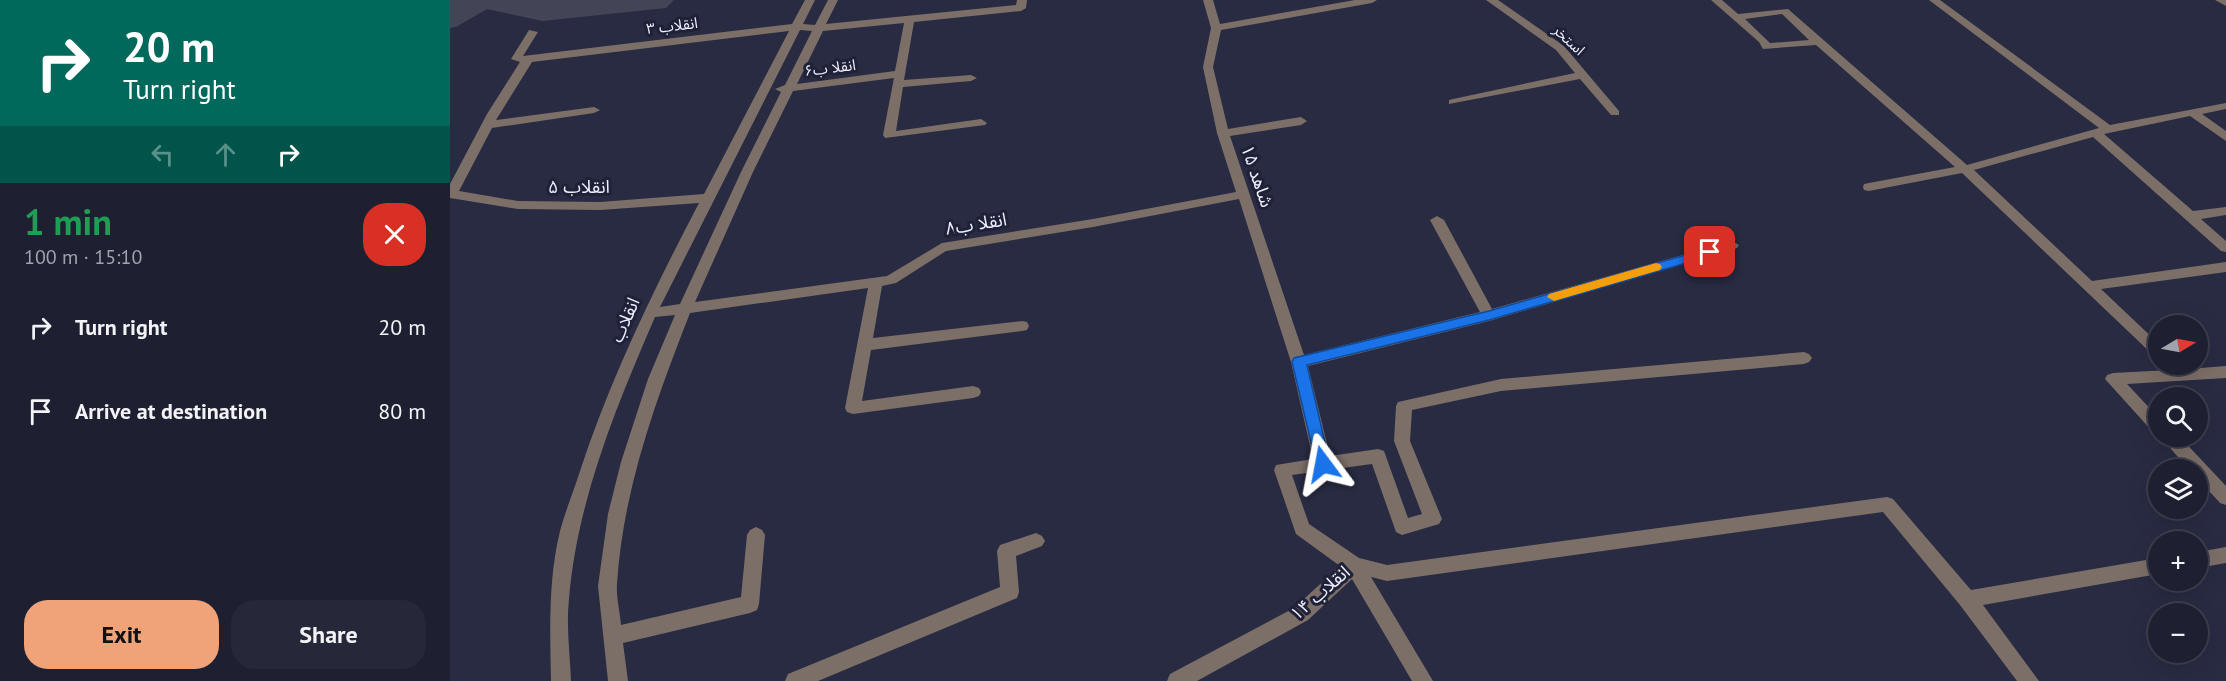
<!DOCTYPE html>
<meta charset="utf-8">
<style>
:root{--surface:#1e2032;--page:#26283a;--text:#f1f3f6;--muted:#a1a3ac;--line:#3c3e4d;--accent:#f0a378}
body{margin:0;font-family:"PT Sans","Noto Sans Arabic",sans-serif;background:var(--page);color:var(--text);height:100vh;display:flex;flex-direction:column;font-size:22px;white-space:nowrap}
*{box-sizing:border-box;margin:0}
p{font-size:20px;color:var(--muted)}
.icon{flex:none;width:33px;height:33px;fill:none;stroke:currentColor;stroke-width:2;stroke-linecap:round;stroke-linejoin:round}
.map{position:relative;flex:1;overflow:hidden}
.sheet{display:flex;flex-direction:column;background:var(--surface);width:450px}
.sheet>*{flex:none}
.banner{background:#00695c;color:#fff;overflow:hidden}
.needle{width:39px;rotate:80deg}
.tools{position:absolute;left:1698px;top:315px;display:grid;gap:12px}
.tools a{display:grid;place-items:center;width:60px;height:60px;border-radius:50%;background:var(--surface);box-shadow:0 6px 24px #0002,0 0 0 2px var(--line);font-size:30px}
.pin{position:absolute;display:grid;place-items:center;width:51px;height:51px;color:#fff;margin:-26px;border-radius:12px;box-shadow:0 3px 9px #0006}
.me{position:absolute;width:66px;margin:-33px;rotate:347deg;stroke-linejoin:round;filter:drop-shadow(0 0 4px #0008)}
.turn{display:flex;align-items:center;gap:21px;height:126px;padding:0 24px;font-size:27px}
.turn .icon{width:78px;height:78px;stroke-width:2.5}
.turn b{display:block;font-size:42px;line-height:51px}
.lanes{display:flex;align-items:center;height:57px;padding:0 24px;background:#0003;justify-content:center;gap:30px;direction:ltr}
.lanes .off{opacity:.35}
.round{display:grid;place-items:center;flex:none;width:63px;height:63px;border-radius:24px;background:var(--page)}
.overview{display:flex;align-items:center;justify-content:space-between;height:102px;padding:0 24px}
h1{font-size:36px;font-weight:800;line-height:45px;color:#1e9e55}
.cta{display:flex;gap:12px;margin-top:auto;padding:12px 24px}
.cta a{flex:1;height:69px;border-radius:24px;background:var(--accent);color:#111;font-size:24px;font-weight:800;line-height:69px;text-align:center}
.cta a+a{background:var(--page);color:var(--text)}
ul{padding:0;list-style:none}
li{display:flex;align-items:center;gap:18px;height:84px;padding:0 24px}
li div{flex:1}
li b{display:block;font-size:22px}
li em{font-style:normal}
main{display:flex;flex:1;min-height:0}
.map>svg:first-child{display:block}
.green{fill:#434556}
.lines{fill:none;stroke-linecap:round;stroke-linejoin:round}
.minor{fill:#7c6f68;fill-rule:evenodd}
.route{fill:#1a73e8;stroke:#114b97;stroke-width:1.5}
.slow{fill:#f59e0b}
.labels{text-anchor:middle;stroke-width:6;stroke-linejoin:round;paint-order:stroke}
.far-street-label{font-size:15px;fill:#eceefe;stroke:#1f2138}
.street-label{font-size:18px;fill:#eceefe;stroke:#1f2138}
</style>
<main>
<section class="sheet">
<div class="banner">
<div class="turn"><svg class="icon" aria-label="right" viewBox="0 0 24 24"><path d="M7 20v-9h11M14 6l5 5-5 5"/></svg><div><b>20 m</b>Turn right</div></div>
<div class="lanes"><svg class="icon off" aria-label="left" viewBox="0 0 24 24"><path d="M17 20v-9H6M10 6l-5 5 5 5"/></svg><svg class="icon off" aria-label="ahead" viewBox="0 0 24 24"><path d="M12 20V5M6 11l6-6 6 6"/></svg><svg class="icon" aria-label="right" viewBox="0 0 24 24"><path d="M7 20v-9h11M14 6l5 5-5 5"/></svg></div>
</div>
<div class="overview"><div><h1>1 min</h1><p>100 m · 15:10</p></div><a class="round" style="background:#d93025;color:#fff"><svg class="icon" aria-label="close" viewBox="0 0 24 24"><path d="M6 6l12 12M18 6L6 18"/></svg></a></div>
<ul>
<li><svg class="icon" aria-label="right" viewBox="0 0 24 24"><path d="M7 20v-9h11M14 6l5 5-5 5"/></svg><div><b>Turn right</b></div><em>20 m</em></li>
<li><svg class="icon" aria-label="arrive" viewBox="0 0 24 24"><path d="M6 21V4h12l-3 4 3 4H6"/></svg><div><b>Arrive at destination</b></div><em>80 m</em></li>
</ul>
<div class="cta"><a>Exit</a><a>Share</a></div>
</section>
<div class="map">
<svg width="1776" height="681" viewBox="0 0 1776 681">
<rect width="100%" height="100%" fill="#282b42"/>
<!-- green -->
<path class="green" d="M0,0H224L216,8L92,21L37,9L6,27L0,28Z"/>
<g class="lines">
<!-- minor -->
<path class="minor" d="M355,0H365L353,24L365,25L378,0H388L376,24L566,5L567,0H577L576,8L571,11L464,22L454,80L521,75L527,78L521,81L453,87L446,131L531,119L537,123L535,125L435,138L433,135L444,78L343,91L303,172L245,302L437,276L492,243L643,219L786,192L767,133L753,67L761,28L753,0H763L770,24L905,0H927L922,3L771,30L763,67L778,129L851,117L857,121L851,125L780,136L854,355L1030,312L980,220L987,216L994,220L1042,309L1282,241L1289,245L1287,248L1039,321L858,366L880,456L928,449L934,451L958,518L972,514L944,441L946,406L948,402L1051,379L1354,352L1359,354L1362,358L1359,362L1354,364L1051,391L962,410L960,441L992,519L989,524L952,535L946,532L922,464L842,475L859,524L909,558L937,565L1437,497L1443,499L1521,590L1708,558V574L1533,605L1589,681H1567L1510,605L1433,512L937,581L921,577L983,681H962L902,579L858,620L747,681H717L720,674L844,608L890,566L846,534L824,470L826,465L863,459L841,362L789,199L643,227L496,251L446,283L432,286L423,338L572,321L577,322L579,326L577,330L572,331L421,350L412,401L523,386L529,388L531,392L529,396L523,398L403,414L397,412L395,408L418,288L240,313C206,400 173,489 167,584C166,597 170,612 171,625L291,597L297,535L300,530L306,527L312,530L315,535L309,604L307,610L300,613L173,643L178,681H158L148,586L158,514L171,462L198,379L225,315L205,317C166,407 127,501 119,599C116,626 120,654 121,681H101C100,631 98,580 110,531C115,512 123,493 129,474C160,379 203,291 249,203L150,210L68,209L0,198V184L37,114L70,62L61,59L79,30L88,32L73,56L342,24ZM454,23L445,71L347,84L373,31ZM350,30L362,31L335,85L325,89L331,92L291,172L230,304L210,307ZM339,31L254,194L150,202L68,201L9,191L42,128L144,113L150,110L144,107L46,120L82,62Z
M1036,0H1048L1114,46L1169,111V115H1161L1130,79L999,104V100L1003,99L1125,73L1106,50Z
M1261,0H1272L1288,14L1338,9L1517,165L1649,128L1479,0H1490L1660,125L1776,103V109L1752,114L1776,131V141L1740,116L1654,134L1743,211L1776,207V215L1751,219L1776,241V252L1771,251L1643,137L1524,170L1642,281L1776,262V272L1651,289L1708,343V356L1703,355L1512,173L1419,191L1414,190L1413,187L1414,184L1419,183L1505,167L1366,45L1313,49L1309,42ZM1332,14L1359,40L1320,43L1295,19Z
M1765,0H1776V6Z
M1716,364H1733L1738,369L1776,366V378L1677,384L1708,417V433L1702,431L1655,379L1657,375L1663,373L1720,370Z
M1710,436H1729L1776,486V505L1770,503L1748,479V470H1739Z
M586,533L592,536L595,541L592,546L566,556L569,592L567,598L368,681H335L338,674L550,587L547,551L550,545Z
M1776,547V563L1748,568V552Z"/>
</g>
<!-- route -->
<path class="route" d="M1260,248L1264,249L1266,252L1264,255L1039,320L857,365L880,464L878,468L873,470L867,468L842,362L844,358L1039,311Z"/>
<!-- slow -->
<path class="slow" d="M1206,263L1210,264L1212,267L1210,270L1104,301L1097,297L1099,294Z"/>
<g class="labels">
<!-- far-street labels -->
<g class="far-street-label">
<text transform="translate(222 26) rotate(-7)" y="5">انقلاب ۳</text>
<text transform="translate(1119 40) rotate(43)" y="5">استخر</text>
<text transform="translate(380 68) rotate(-7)" y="5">انقلا ب۶</text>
</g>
<!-- street labels -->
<g class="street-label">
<text transform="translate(807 176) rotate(71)" y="6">شاهد ۱۵</text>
<text x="129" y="193">انقلاب ۵</text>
<text transform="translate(526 224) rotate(-9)" y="6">انقلا ب۸</text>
<text transform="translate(175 320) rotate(-66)" y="6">انقلاب</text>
<text transform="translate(870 593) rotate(-41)" y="6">انقلاب ۱۴</text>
</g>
</g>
</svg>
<div class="tools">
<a><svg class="needle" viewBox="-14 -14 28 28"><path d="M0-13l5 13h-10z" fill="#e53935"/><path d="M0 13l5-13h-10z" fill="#a1a3ac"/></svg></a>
<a><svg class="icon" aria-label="search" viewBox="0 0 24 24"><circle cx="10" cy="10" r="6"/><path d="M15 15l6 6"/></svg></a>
<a><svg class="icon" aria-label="layers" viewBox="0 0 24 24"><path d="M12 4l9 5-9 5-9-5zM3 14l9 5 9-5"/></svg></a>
<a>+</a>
<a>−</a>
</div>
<div class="pin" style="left:1260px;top:252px;background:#d93025"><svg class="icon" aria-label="arrive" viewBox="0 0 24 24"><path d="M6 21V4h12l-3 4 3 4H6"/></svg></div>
<svg class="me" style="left:873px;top:464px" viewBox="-20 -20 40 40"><path d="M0-17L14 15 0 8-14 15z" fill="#1a73e8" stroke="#fff" stroke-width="4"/></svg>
</div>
</main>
